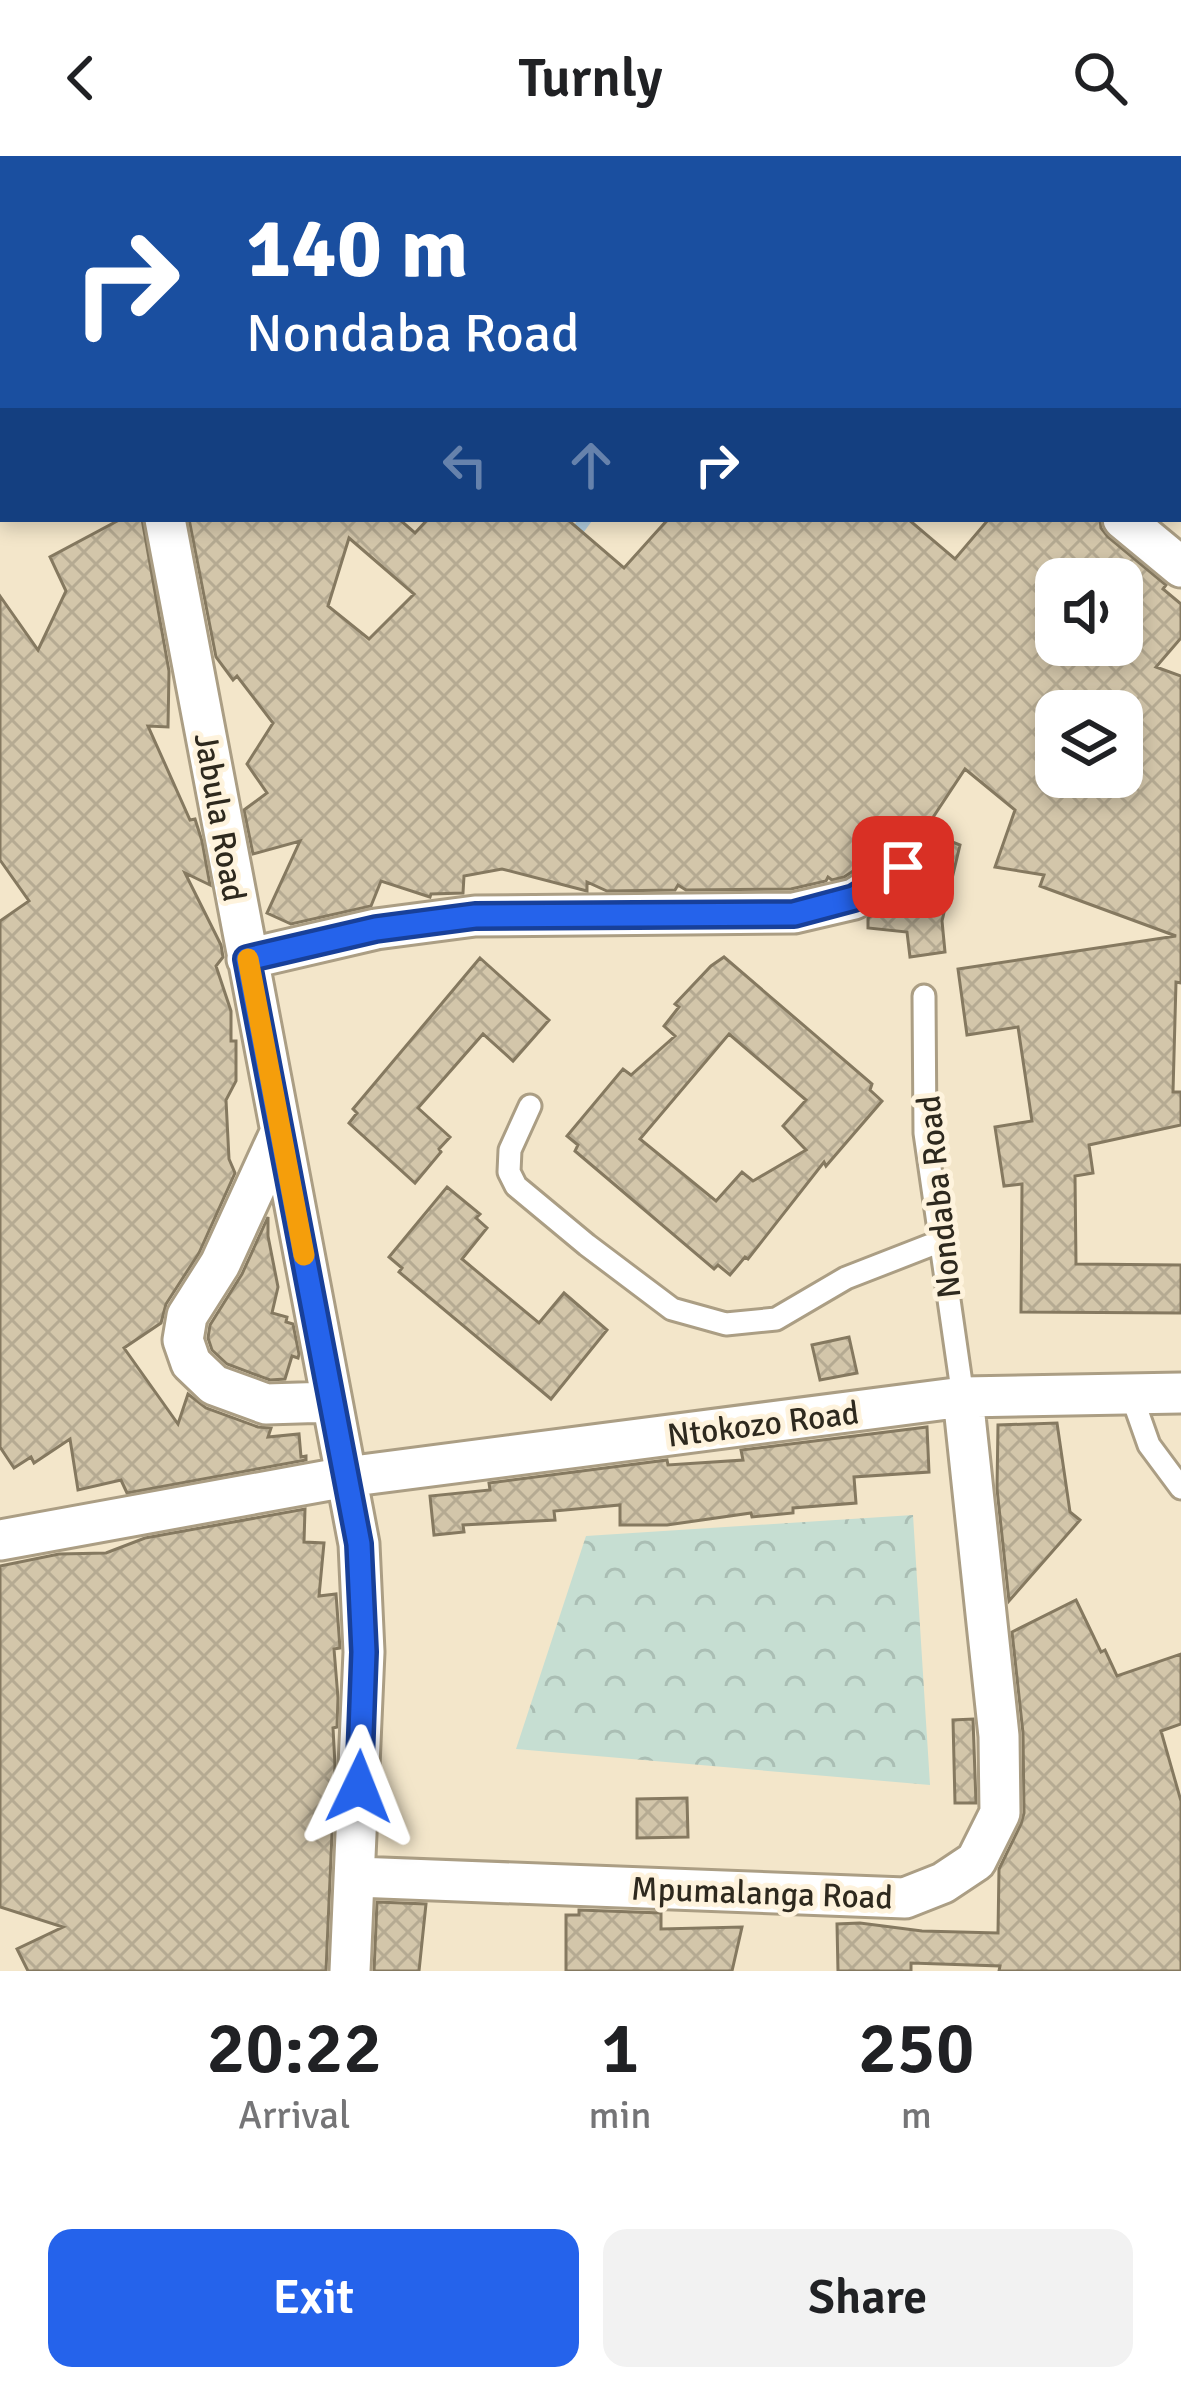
<!DOCTYPE html>
<style>
:root{--surface:#fff;--page:#f2f2f2;--text:#202124;--muted:#757577;--accent:#2563eb}
body{margin:0;font-family:Signika,sans-serif;background:var(--page);color:var(--text);height:100vh;display:flex;flex-direction:column;font-size:45px;white-space:nowrap}
*{box-sizing:border-box;margin:0}
p{font-size:39px;color:var(--muted)}
.icon{flex:none;width:66px;height:66px;fill:none;stroke:currentColor;stroke-width:2;stroke-linecap:round;stroke-linejoin:round}
.map{position:relative;height:1815px;overflow:hidden}
.panel{display:flex;flex-direction:column;background:var(--surface);flex:1}
.panel>*{flex:none}
.hud{position:absolute;left:0px;top:0px;width:1182px;height:366px;box-shadow:0 6px 18px #0003;background:#1a4fa0;color:#fff;overflow:hidden}
.tools{position:absolute;left:1035px;top:402px;display:grid;gap:24px}
.tools a{display:grid;place-items:center;width:108px;height:108px;border-radius:24px;background:var(--surface);box-shadow:0 6px 18px #0003;font-size:60px}
.pin{position:absolute;display:grid;place-items:center;width:102px;height:102px;color:#fff;margin:-51px;border-radius:24px;box-shadow:0 6px 18px #0006}
.me{position:absolute;width:132px;margin:-66px;rotate:2deg;stroke-linejoin:round;filter:drop-shadow(0 0 9px #0008)}
.turn{display:flex;align-items:center;gap:42px;height:252px;padding:0 48px;font-size:54px}
.turn .icon{width:156px;height:156px;stroke-width:2.5}
.turn b{display:block;font-size:84px;line-height:102px}
.lanes{display:flex;align-items:center;height:114px;padding:0 48px;background:#0003;justify-content:center;gap:60px;direction:ltr}
.lanes .off{opacity:.35}
.eta{display:flex;justify-content:space-evenly;align-items:center;height:204px;text-align:center}
.eta b{font-size:72px;font-weight:600;line-height:84px}
.action{display:flex;gap:24px;margin-top:auto;padding:24px 48px}
.action a{flex:1;height:138px;border-radius:24px;background:var(--accent);color:#fff;font-size:48px;font-weight:600;line-height:138px;text-align:center}
.action a+a{background:var(--page);color:var(--text)}
header{display:flex;justify-content:space-between;align-items:center;height:156px;padding:0 48px;background:var(--surface);font-size:54px;font-weight:600}
.map>svg:first-child{display:block}
.park{fill:url(#park-crowns)}
.lines{fill:none;stroke-linecap:round;stroke-linejoin:round}
.stream{stroke:#b2cfe1;stroke-width:12}
.building{fill:url(#building-cross-hatch);stroke:#857960;stroke-width:3;fill-rule:evenodd}
.service-casing{stroke:#ab9e84;stroke-width:27}
.minor-casing{stroke:#ab9e84;stroke-width:45}
.service{stroke:#fff;stroke-width:21}
.minor{stroke:#fff;stroke-width:39}
.route-casing{stroke:#184099;stroke-width:30}
.route{stroke:#2563eb;stroke-width:21}
.slow{stroke:#f59e0b;stroke-width:21}
.labels{text-anchor:middle;stroke-width:10;stroke-linejoin:round;paint-order:stroke}
.street-label{font-size:33px;fill:#2e291e;stroke:#fef3dd}
</style>
<header><svg class="icon" aria-label="back" viewBox="0 0 24 24"><path d="M15 5l-7 7 7 7"/></svg>Turnly<svg class="icon" aria-label="search" viewBox="0 0 24 24"><circle cx="10" cy="10" r="6"/><path d="M15 15l6 6"/></svg></header>
<div class="map">
<svg width="1181" height="1815" viewBox="0 0 1181 1815">
<defs>
<pattern id="park-crowns" width="20" height="18" patternUnits="userSpaceOnUse" patternTransform="scale(3)"><rect width="20" height="18" fill="#c6ded2"/><path d="M2 6a3 3 0 1 1 6 0M12 15a3 3 0 1 1 6 0" fill="none" stroke="#aabeb4"/></pattern>
<pattern id="building-cross-hatch" width="8" height="8" patternUnits="userSpaceOnUse" patternTransform="scale(3)"><rect width="8" height="8" fill="#d3c6aa"/><path d="M0 0l8 8M0 8l8-8" fill="none" stroke="#b5aa92"/></pattern>
</defs>
<rect width="100%" height="100%" fill="#f3e6ca"/>
<!-- park -->
<path class="park" d="M913,1359L930,1629L516,1593L586,1380Z"/>
<g class="lines">
<!-- stream -->
<path class="stream" d="M559,3L561,0
M891,3L894,0
M572,382L586,363"/>
</g>
<!-- building -->
<path class="building" d="M121,363H142L169,515L168,571L148,570L190,664L195,663L202,685L210,729L185,717L221,789L223,801L216,810L231,855V885H236V925L226,944L229,1003L235,1017L199,1097L166,1148L161,1167L124,1192L178,1268L188,1238L206,1252L258,1271L271,1272L268,1281L299,1278L301,1301L306,1300V1304L127,1337L121,1324L78,1334L70,1283L34,1307L31,1301L14,1312L0,1291V765L29,745L0,704V440L38,494L66,435L50,401Z
M189,363H399L415,377L428,363H567L624,412L668,363H908L955,403L989,363H1100L1101,372L1108,381L1166,429L1163,433L1181,448V482L1156,511L1181,520V827L1176,826L1173,936H1181V969L1089,989L1093,1017L1075,1020L1076,1108L1181,1109V1157L1021,1156L1022,1028L1004,1030L995,971L1032,965L1018,871L967,879L958,813L1176,780L1040,730L1044,719L995,711L1015,654L965,613L924,675L960,689L942,765L945,796L910,801L907,776L868,772V762L916,731L925,721L927,709L924,699L915,690L903,687L890,691L844,721L832,724L828,721L826,725L791,733L686,734L678,729L675,734L607,735L587,726V735L502,713L464,720L463,737L431,738L430,741L381,725L371,750L291,768L267,757L300,685L253,698L244,654L267,637L247,608L273,567L237,520L233,524L216,501ZM349,382L414,438L369,483L328,450ZM1056,423H1122V489H1056ZM1056,555H1122V627L1102,621H1056Z
M724,801L872,928L870,934L882,945L826,1010L824,1006L748,1103L745,1101L730,1119L718,1109L714,1113L575,995L578,989L567,980L623,913L631,919L675,880L664,870L679,851L675,848L711,810ZM729,878L806,944L783,970L806,994L753,1025L742,1016L716,1045L640,983Z
M480,802L549,864L513,905L483,878L418,952L450,981L439,993L441,996L415,1027L349,967L357,957L353,953Z
M447,1031L480,1058L476,1062L487,1072L462,1103L539,1167L564,1137L607,1174L551,1243L399,1116L402,1112L389,1101Z
M268,1061V1080L278,1131L272,1157L287,1161L286,1166L293,1168L299,1198L298,1202L292,1200L285,1223L270,1224L227,1208L212,1194L208,1182L210,1169L242,1118Z
M849,1181L857,1217L820,1224L812,1189Z
M1057,1267L1070,1356L1080,1364L1009,1445L997,1333L998,1269Z
M927,1271L929,1316L854,1321L856,1347L793,1352V1357L752,1361L751,1357L667,1369H620V1349L554,1355L555,1364L463,1369L464,1376L434,1379L430,1340L490,1334L489,1327L667,1304L668,1309L743,1304L741,1294Z
M305,1353L304,1386L324,1387L319,1440L336,1438L340,1492L334,1493L338,1542L337,1571L333,1572L335,1609L326,1815H28L17,1793L63,1771L0,1751V1410L59,1398L106,1397L145,1382Z
M1076,1444L1101,1496L1105,1494L1117,1520L1181,1498V1568L1161,1575L1181,1645V1815H999L1000,1810L911,1807V1815H838L837,1768L860,1767L922,1775L998,1777L999,1713L1021,1668L1024,1657L1023,1577L1012,1476Z
M973,1563L976,1647H955L953,1564Z
M687,1642L688,1681L637,1682V1643Z
M377,1746L426,1748L419,1815H374Z
M579,1754L661,1757V1773L742,1771L732,1815H566V1759H579Z"/>
<g class="lines">
<defs>
<path id="service" d="M924,840L925,977L963,1241
M530,950L510,994L509,1016L516,1030L587,1089L672,1153L726,1168L776,1163L846,1122L941,1085
M1131,1238L1149,1289L1181,1332"/>
<path id="minor" d="M89,0L90,3
M165,363L359,1388L364,1496L350,1815
M1123,363L1181,411
M247,803L376,773L475,760L794,757L854,743L903,711
M280,977L220,1108L187,1160L183,1184L191,1207L214,1229L266,1248L332,1246
M0,1384L346,1321L963,1241L1181,1237
M356,1721L905,1742L943,1727L976,1705L1000,1657L999,1580L963,1241"/>
</defs>
<!-- service casing -->
<use href="#service" class="service-casing"/>
<!-- minor casing -->
<use href="#minor" class="minor-casing"/>
<!-- service -->
<use href="#service" class="service"/>
<!-- minor -->
<use href="#minor" class="minor"/>
</g>
<g class="lines">
<defs>
<path id="route" d="M359,1631L364,1496L359,1388L247,803L376,773L475,760L794,758L854,742L903,711"/>
</defs>
<!-- route casing -->
<use href="#route" class="route-casing"/>
<!-- route -->
<use href="#route" class="route"/>
<!-- slow -->
<path class="slow" d="M248,803L304,1099"/>
</g>
<g class="labels">
<!-- street labels -->
<g class="street-label">
<text transform="translate(221 661) rotate(80)" y="12">Jabula Road</text>
<text transform="translate(938 1041) rotate(-96)" y="12">Nondaba Road</text>
<text transform="translate(763 1267) rotate(-7)" y="12">Ntokozo Road</text>
<text transform="translate(762 1736) rotate(2)" y="12">Mpumalanga Road</text>
</g>
</g>
</svg>
<div class="tools">
<a><svg class="icon" aria-label="sound" viewBox="0 0 24 24"><path d="M4 9h4l5-4v14l-5-4H4zM17 9q2 3 0 6"/></svg></a>
<a><svg class="icon" aria-label="layers" viewBox="0 0 24 24"><path d="M12 4l9 5-9 5-9-5zM3 14l9 5 9-5"/></svg></a>
</div>
<div class="pin" style="left:903px;top:711px;background:#d93025"><svg class="icon" aria-label="arrive" viewBox="0 0 24 24"><path d="M6 21V4h12l-3 4 3 4H6"/></svg></div>
<svg class="me" style="left:359px;top:1631px" viewBox="-20 -20 40 40"><path d="M0-17L14 15 0 8-14 15z" fill="#2563eb" stroke="#fff" stroke-width="4"/></svg>
<div class="hud">
<div class="turn"><svg class="icon" aria-label="right" viewBox="0 0 24 24"><path d="M7 20v-9h11M14 6l5 5-5 5"/></svg><div><b>140 m</b>Nondaba Road</div></div>
<div class="lanes"><svg class="icon off" aria-label="left" viewBox="0 0 24 24"><path d="M17 20v-9H6M10 6l-5 5 5 5"/></svg><svg class="icon off" aria-label="ahead" viewBox="0 0 24 24"><path d="M12 20V5M6 11l6-6 6 6"/></svg><svg class="icon" aria-label="right" viewBox="0 0 24 24"><path d="M7 20v-9h11M14 6l5 5-5 5"/></svg></div>
</div>
</div>
<section class="panel">
<div class="eta">
<div><b>20:22</b><p>Arrival</p></div>
<div><b>1</b><p>min</p></div>
<div><b>250</b><p>m</p></div>
</div>
<div class="action"><a>Exit</a><a>Share</a></div>
</section>
